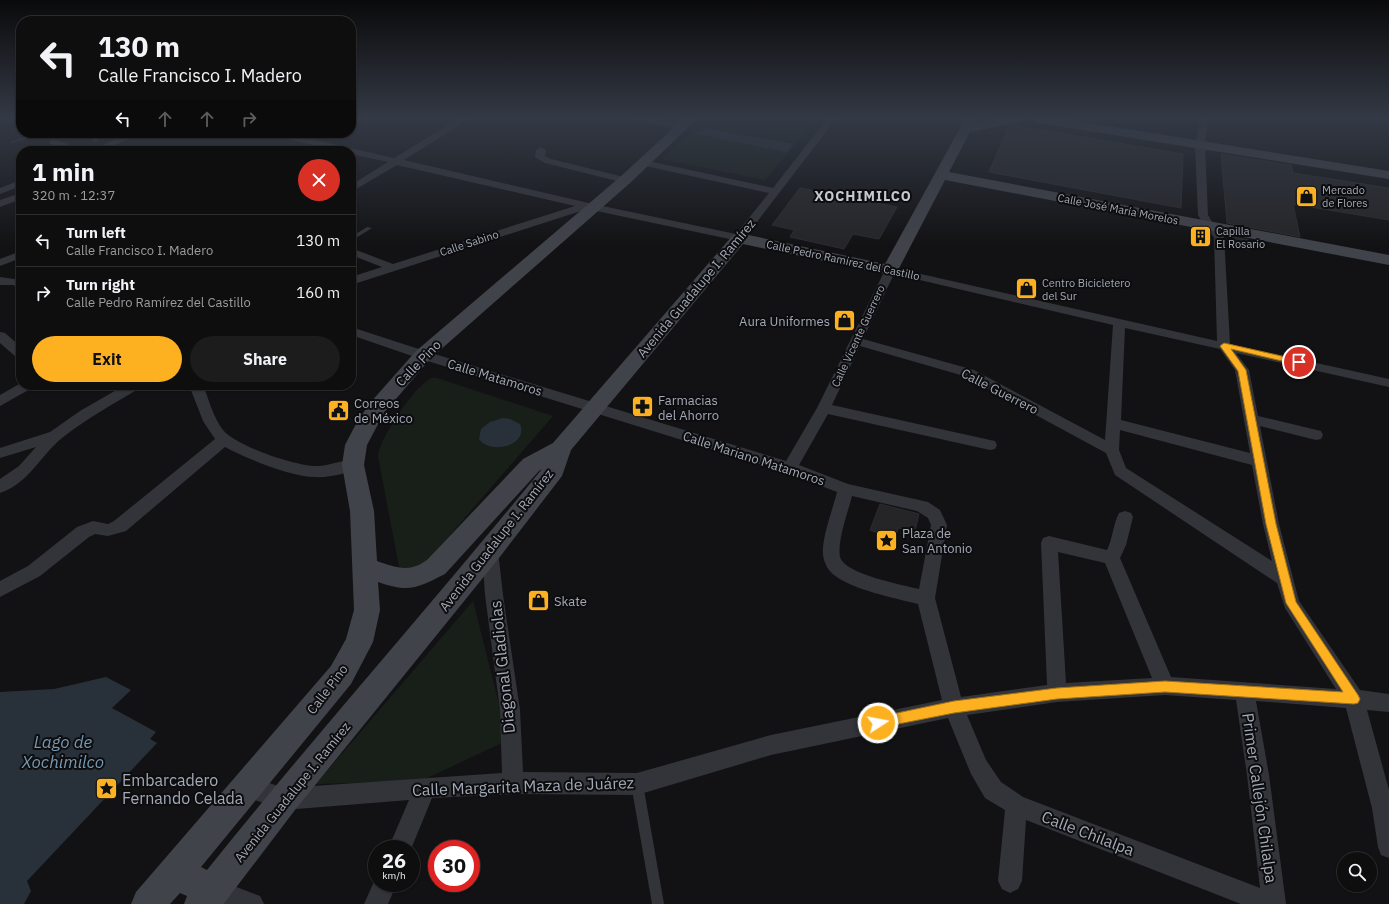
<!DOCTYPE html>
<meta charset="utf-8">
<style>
:root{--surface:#0e0e0f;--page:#1c1c1d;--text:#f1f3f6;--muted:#9b9c9e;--line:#2e2e2f;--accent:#fdb121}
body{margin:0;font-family:"IBM Plex Sans",sans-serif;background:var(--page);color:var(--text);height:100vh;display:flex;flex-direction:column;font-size:15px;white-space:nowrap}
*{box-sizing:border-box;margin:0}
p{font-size:13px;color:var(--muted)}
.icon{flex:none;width:22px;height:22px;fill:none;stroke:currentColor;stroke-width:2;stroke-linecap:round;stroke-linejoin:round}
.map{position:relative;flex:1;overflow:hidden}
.sheet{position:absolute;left:16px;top:146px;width:340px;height:244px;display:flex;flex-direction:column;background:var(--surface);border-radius:16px;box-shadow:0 1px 3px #0004,0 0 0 1px var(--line)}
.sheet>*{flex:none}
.hud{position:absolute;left:16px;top:16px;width:340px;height:122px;border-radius:16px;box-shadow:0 1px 3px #0004,0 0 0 1px var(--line);background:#0e0e0f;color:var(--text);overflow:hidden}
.tools{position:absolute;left:1337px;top:852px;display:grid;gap:8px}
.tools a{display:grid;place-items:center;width:40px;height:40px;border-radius:50%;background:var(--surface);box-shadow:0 1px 3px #0004,0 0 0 1px var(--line);font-size:20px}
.speed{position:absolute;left:368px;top:840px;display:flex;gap:8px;font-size:20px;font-weight:700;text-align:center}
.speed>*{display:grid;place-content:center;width:52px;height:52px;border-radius:50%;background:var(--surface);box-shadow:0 1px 3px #0004,0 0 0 1px var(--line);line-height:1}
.speed small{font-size:10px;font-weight:400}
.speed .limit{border:6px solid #d22;background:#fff;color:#111}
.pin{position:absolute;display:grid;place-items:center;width:34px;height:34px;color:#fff;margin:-17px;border:2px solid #fff;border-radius:50%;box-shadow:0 1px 4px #0007}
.me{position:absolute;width:44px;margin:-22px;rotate:79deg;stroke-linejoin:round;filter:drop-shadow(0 0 3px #0008)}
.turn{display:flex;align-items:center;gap:14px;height:84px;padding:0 16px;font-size:18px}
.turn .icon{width:52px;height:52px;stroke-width:2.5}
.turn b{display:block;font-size:28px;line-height:34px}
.lanes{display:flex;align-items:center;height:38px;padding:0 16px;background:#0003;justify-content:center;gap:20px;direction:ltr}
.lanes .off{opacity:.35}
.round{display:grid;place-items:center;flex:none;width:42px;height:42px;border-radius:21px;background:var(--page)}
.headline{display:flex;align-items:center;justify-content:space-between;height:68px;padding:0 16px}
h1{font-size:24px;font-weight:700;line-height:30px}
.cta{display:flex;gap:8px;margin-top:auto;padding:8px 16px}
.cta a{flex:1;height:46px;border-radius:24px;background:var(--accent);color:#111;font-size:16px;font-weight:700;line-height:46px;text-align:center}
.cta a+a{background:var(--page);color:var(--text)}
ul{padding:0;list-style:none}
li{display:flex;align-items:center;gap:12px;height:52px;padding:0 16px;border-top:1px solid var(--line)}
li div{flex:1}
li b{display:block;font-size:15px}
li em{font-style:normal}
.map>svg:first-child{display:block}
.green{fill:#181f19}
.water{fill:#283139}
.building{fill:#252528;stroke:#2c2c30}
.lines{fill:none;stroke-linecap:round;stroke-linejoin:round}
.lane{fill:#333439;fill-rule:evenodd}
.street{fill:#333439;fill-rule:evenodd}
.secondary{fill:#41434a;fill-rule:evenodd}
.route{fill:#fdb121;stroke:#a47315}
.labels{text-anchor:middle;stroke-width:4;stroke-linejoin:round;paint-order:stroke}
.far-poi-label{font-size:11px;fill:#a3a9b6;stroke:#0d0d0f;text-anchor:start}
.far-street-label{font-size:11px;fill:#a3a9b6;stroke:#0d0d0f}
.street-label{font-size:13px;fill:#a3a9b6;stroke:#0d0d0f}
.poi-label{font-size:13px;fill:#a3a9b6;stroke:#0d0d0f;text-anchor:start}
.far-district-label{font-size:14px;font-weight:bold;letter-spacing:1px;fill:#c4c8d1;stroke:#0d0d0f}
.near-street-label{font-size:16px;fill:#a3a9b6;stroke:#0d0d0f}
.near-poi-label{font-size:16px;fill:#a3a9b6;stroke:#0d0d0f;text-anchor:start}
.near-water-label{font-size:17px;font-style:italic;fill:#7798b3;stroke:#0d0d0f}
</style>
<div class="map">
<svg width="1389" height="904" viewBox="0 0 1389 904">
<rect width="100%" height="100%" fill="#121214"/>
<!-- green -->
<path class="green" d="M706,119H817L765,180L662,159Z
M432,378H437L553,416L424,565L406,571L399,567L378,456C380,438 415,385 432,378Z
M473,601L508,740L421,781L316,784Z"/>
<!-- water -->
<path class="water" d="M704,128L793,144L787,152L696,134Z
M503,418L510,419L520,424C529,446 490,455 479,439L481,429L490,422Z
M106,677L131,690L112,708L156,732L150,739L157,743L27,881L31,891L24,904H0V692L54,689Z"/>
<!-- building -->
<path class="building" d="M1013,125L1183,154L1181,208L989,172L1009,126Z
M1221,154L1291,165L1293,173L1389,188V220L1293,204L1300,237L1227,223Z
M800,188L897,207L879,239L853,234L844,249L790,237L794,230L772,225Z
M1229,236L1249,240L1250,250L1230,246Z
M880,504L919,514L915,531L898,528L895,539L870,530Z"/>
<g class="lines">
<!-- lane -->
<path class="lane" d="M39,133H46L12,143L10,142Z
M367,227L372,228L351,241V237Z
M637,778L641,780L643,784L664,904H652L631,784L633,780Z"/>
<!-- street -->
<path class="street" d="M458,119H469L404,160L593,204L736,234L769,193L641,165L639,163L641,161L644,160L773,188L827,119H836L743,240L739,241L587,209L351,285V277L382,267L351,255V248L393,264L575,206L397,165L351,192V185L388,162L351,154V151H339L270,135L269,133H284L394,158Z
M638,119H657L686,125L687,127L683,130L642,122Z
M1200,119H1208L1205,146L1208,215L1214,225L1224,236L1230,344L1389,379V387L1236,353L1249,370L1258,416L1321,431L1323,435L1321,439L1316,440L1260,426L1279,524L1299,601L1360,690L1389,694V712L1367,710L1389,790V858L1381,855L1378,847L1372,808L1346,708L1256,701L1269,775L1286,904H1241L1026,820L1022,881L1018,889L1010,893L1002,889L998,881L1005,810L985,798L971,774L948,718L771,755L637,795L513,794L432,798L411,849H388L409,800L284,810L240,795L237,787L240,779L248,776L284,788L502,773L500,710L485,595L482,551L484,546L490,544L496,546L498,551L503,595L520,710L523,772L637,773L771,735L942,700L918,604C895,598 853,590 834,575C826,569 822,558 823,548C824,532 833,508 837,492L785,472L418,358L351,335V327L428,352L786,461L817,408L886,268L890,267L1217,341L1214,237L1206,229L1198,215L1195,146ZM894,274L1113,325L1105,440L974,370L863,339ZM1125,328L1220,349L1235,370L1250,453L1121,420ZM860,346L964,376L1106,453L1115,475L1277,583L1285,608L1336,689L1171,677L1120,558L1126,545L1133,517L1131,513L1125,511L1119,513C1113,524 1113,538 1107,550L1049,536L1043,538L1041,543L1047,685L961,697L935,598L947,525L940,510L928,502L848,484L799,465L828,414L990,450L995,449L997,445L995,441L990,440L832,405ZM1120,430L1252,465L1263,524L1272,561L1126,468L1119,450ZM852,496L917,511L928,518L931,525L919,589C903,585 844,574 840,557C837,541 848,512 852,496ZM1058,552L1105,563L1152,678L1066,683ZM1165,695L1236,700L1247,775L1260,888L1023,797L1001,782L986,760L967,715L1057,702Z
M89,133H97L100,139L96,142L93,141Z
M129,133H140L103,151H90Z
M53,139L82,149L84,151H70L50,144L49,142Z
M541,147L546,150L545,156L551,159L628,178L630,180L625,183L545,163L535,157L536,150Z
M21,180V186L0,194V188Z
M21,193V199L0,207V200Z
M21,251V258L0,266V259Z
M0,277L21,280V289L13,285H0Z
M0,332L5,333L21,347V358L16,357L0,343Z
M21,383V385H34L32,388L0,406V395Z
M125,385H142L140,388C113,404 86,419 62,438C41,455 28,484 0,493V479L19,466L36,447L0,458V448L50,432L80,411Z
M189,385H203C209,400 213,417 223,430C236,446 295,466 316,466C330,467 345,457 358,461L361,465L358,469C346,473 329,478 316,477C290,477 248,459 225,447L126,531L108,536L95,534L89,537L40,576L0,597V581L28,566L77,527L93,521L108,524L114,521L215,439L203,421Z
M377,875V883H397L388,904H364Z
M213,878L260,896L264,904H219L205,898L201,890L205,882Z"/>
<!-- secondary -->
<path class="secondary" d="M683,119H697L630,183L430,359L384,413L367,445L364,465L374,511L377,561C388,565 404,571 416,566C420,565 423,562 427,560L523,459L553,443L733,235L739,233L885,264L965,119H977L975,124L996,119H1022L1020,122L1016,123L970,132L949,172L1389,255V265L945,180L896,274L890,275L743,244L571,450L562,476L499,558L295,810L225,902L223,904H184L187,896L180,893L170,904H131L136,892L331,666L346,639L354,610L350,511L342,465L345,445L357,422L370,403L416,351L620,177ZM542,469C432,604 316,734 207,870L201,867L351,684L373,642L380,610L378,582C410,593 417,588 445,574L539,471Z
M1033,119H1065L1389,171V179L1039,123L1035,122Z"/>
</g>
<!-- sky -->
<linearGradient id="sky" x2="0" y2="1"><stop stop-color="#0a0a0b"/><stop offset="0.48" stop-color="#333945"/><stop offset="1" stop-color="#333945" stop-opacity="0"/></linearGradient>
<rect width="1389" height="246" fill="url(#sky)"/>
<!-- route -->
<path class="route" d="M1224,343L1299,360L1303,362L1299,365L1231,349L1246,370L1276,524L1296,602L1358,695L1360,699L1358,703L1354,704L1165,692L1057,699L954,713L878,728L873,727L871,723L873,718L878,717L954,701L1057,688L1165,681L1343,692L1286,603L1266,524L1238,371L1220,346Z"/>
<!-- icons -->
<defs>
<symbol id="shop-square" viewBox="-11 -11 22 22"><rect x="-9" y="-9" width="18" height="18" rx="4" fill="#fdb121" stroke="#0d0d0f"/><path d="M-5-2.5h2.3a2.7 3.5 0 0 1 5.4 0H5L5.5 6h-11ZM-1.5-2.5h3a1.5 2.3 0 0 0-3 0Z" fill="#111"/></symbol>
<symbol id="building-square" viewBox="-11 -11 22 22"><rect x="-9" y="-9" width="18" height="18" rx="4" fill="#fdb121" stroke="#0d0d0f"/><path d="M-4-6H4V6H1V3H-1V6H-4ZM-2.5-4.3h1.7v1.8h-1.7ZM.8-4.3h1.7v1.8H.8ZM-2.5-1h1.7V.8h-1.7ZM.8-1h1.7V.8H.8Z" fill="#111"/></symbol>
<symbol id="pharmacy-square" viewBox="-11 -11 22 22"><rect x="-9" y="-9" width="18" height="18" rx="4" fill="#fdb121" stroke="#0d0d0f"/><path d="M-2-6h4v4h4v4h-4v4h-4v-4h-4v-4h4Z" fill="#111"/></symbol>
<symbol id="civic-square" viewBox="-11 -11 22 22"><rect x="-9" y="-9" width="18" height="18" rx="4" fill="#fdb121" stroke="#0d0d0f"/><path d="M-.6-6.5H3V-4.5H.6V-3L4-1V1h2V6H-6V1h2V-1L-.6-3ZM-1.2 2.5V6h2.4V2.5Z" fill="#111"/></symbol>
<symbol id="sight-square" viewBox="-11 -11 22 22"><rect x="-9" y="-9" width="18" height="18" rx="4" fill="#fdb121" stroke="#0d0d0f"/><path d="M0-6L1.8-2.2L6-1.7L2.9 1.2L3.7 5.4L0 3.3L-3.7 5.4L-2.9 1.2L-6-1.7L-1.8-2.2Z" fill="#111"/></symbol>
</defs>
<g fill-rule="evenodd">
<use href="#shop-square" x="1294" y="184" width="25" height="25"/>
<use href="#building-square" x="1188" y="224" width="25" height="25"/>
<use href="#shop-square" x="1014" y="276" width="25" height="25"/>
<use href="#shop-square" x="832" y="308" width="25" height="25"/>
<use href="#pharmacy-square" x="630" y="394" width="25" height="25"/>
<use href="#civic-square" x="326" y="398" width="25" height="25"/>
<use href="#sight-square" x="874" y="528" width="25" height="25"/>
<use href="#shop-square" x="526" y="588" width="25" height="25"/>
<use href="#sight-square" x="94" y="776" width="25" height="25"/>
</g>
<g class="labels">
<!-- far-poi labels -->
<g class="far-poi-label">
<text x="1322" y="194">Mercado<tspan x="1322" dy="13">de Flores</tspan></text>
<text x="1216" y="235">Capilla<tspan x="1216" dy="13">El Rosario</tspan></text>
<text x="1042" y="287">Centro Bicicletero<tspan x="1042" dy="13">del Sur</tspan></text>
</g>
<!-- far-street labels -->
<g class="far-street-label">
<text transform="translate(1118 209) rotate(11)" y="4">Calle José María Morelos</text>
<text transform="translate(469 243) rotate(-18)" y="4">Calle Sabino</text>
<text transform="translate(843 260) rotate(12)" y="4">Calle Pedro Ramírez del Castillo</text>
<text transform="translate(858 336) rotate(-65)" y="4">Calle Vicente Guerrero</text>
</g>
<!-- street labels -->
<g class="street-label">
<text transform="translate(696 288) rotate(-50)" y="5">Avenida Guadalupe I. Ramírez</text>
<text transform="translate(418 363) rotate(-46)" y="5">Calle Pino</text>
<text transform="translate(495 377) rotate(17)" y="5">Calle Matamoros</text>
<text transform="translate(1000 391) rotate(27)" y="5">Calle Guerrero</text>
<text transform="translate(754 458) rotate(18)" y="5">Calle Mariano Matamoros</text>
<text transform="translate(496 540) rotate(-52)" y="5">Avenida Guadalupe I. Ramírez</text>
<text transform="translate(327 689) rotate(-53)" y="5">Calle Pino</text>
<text transform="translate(292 792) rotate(-51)" y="5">Avenida Guadalupe I. Ramírez</text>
</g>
<!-- poi labels -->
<g class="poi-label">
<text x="830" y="326" text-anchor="end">Aura Uniformes</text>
<text x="658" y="405">Farmacias<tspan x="658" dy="15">del Ahorro</tspan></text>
<text x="354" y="408">Correos<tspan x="354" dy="15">de México</tspan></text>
<text x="902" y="538">Plaza de<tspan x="902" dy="15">San Antonio</tspan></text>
<text x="554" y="606">Skate</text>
</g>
<!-- far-district labels -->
<g class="far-district-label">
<text x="863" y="201">XOCHIMILCO</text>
</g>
<!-- near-street labels -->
<g class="near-street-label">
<text transform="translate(502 667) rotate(-96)" y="6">Diagonal Gladiolas</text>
<text transform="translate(523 786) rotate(-2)" y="6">Calle Margarita Maza de Juárez</text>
<text transform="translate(1260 798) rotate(82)" y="6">Primer Callejón Chilalpa</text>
<text transform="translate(1088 833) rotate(21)" y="6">Calle Chilalpa</text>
</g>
<!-- near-poi labels -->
<g class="near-poi-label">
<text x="122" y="786">Embarcadero<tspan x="122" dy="18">Fernando Celada</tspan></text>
</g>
<!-- near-water labels -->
<g class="near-water-label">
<text x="63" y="748">Lago de<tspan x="63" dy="20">Xochimilco</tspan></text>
</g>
</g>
</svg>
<div class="tools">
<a><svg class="icon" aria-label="search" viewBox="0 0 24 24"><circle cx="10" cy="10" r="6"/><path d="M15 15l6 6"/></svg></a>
</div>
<div class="speed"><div>26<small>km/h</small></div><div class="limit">30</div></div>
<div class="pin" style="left:1299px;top:362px;background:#d93025"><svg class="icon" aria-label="arrive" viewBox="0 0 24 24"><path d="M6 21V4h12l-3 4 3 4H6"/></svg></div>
<svg class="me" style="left:878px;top:723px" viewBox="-20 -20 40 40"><circle r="17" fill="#fdb121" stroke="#fff" stroke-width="3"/><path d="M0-11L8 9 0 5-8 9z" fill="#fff"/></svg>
<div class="hud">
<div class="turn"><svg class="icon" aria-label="left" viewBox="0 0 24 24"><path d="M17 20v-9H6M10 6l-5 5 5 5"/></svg><div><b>130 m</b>Calle Francisco I. Madero</div></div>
<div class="lanes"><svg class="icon" aria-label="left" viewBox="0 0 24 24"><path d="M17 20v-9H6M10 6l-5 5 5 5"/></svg><svg class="icon off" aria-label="ahead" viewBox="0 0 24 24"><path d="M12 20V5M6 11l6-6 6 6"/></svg><svg class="icon off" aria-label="ahead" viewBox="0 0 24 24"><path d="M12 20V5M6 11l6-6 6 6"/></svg><svg class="icon off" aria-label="right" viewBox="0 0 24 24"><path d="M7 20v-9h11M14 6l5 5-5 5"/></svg></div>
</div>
<section class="sheet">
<div class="headline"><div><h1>1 min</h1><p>320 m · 12:37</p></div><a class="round" style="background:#d93025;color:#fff"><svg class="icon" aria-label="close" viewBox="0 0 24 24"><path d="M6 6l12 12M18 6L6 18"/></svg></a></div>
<ul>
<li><svg class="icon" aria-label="left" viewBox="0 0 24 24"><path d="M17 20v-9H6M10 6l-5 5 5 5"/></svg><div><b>Turn left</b><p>Calle Francisco I. Madero</p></div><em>130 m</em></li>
<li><svg class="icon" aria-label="right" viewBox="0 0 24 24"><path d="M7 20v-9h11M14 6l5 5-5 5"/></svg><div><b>Turn right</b><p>Calle Pedro Ramírez del Castillo</p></div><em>160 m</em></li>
</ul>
<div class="cta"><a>Exit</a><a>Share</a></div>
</section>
</div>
